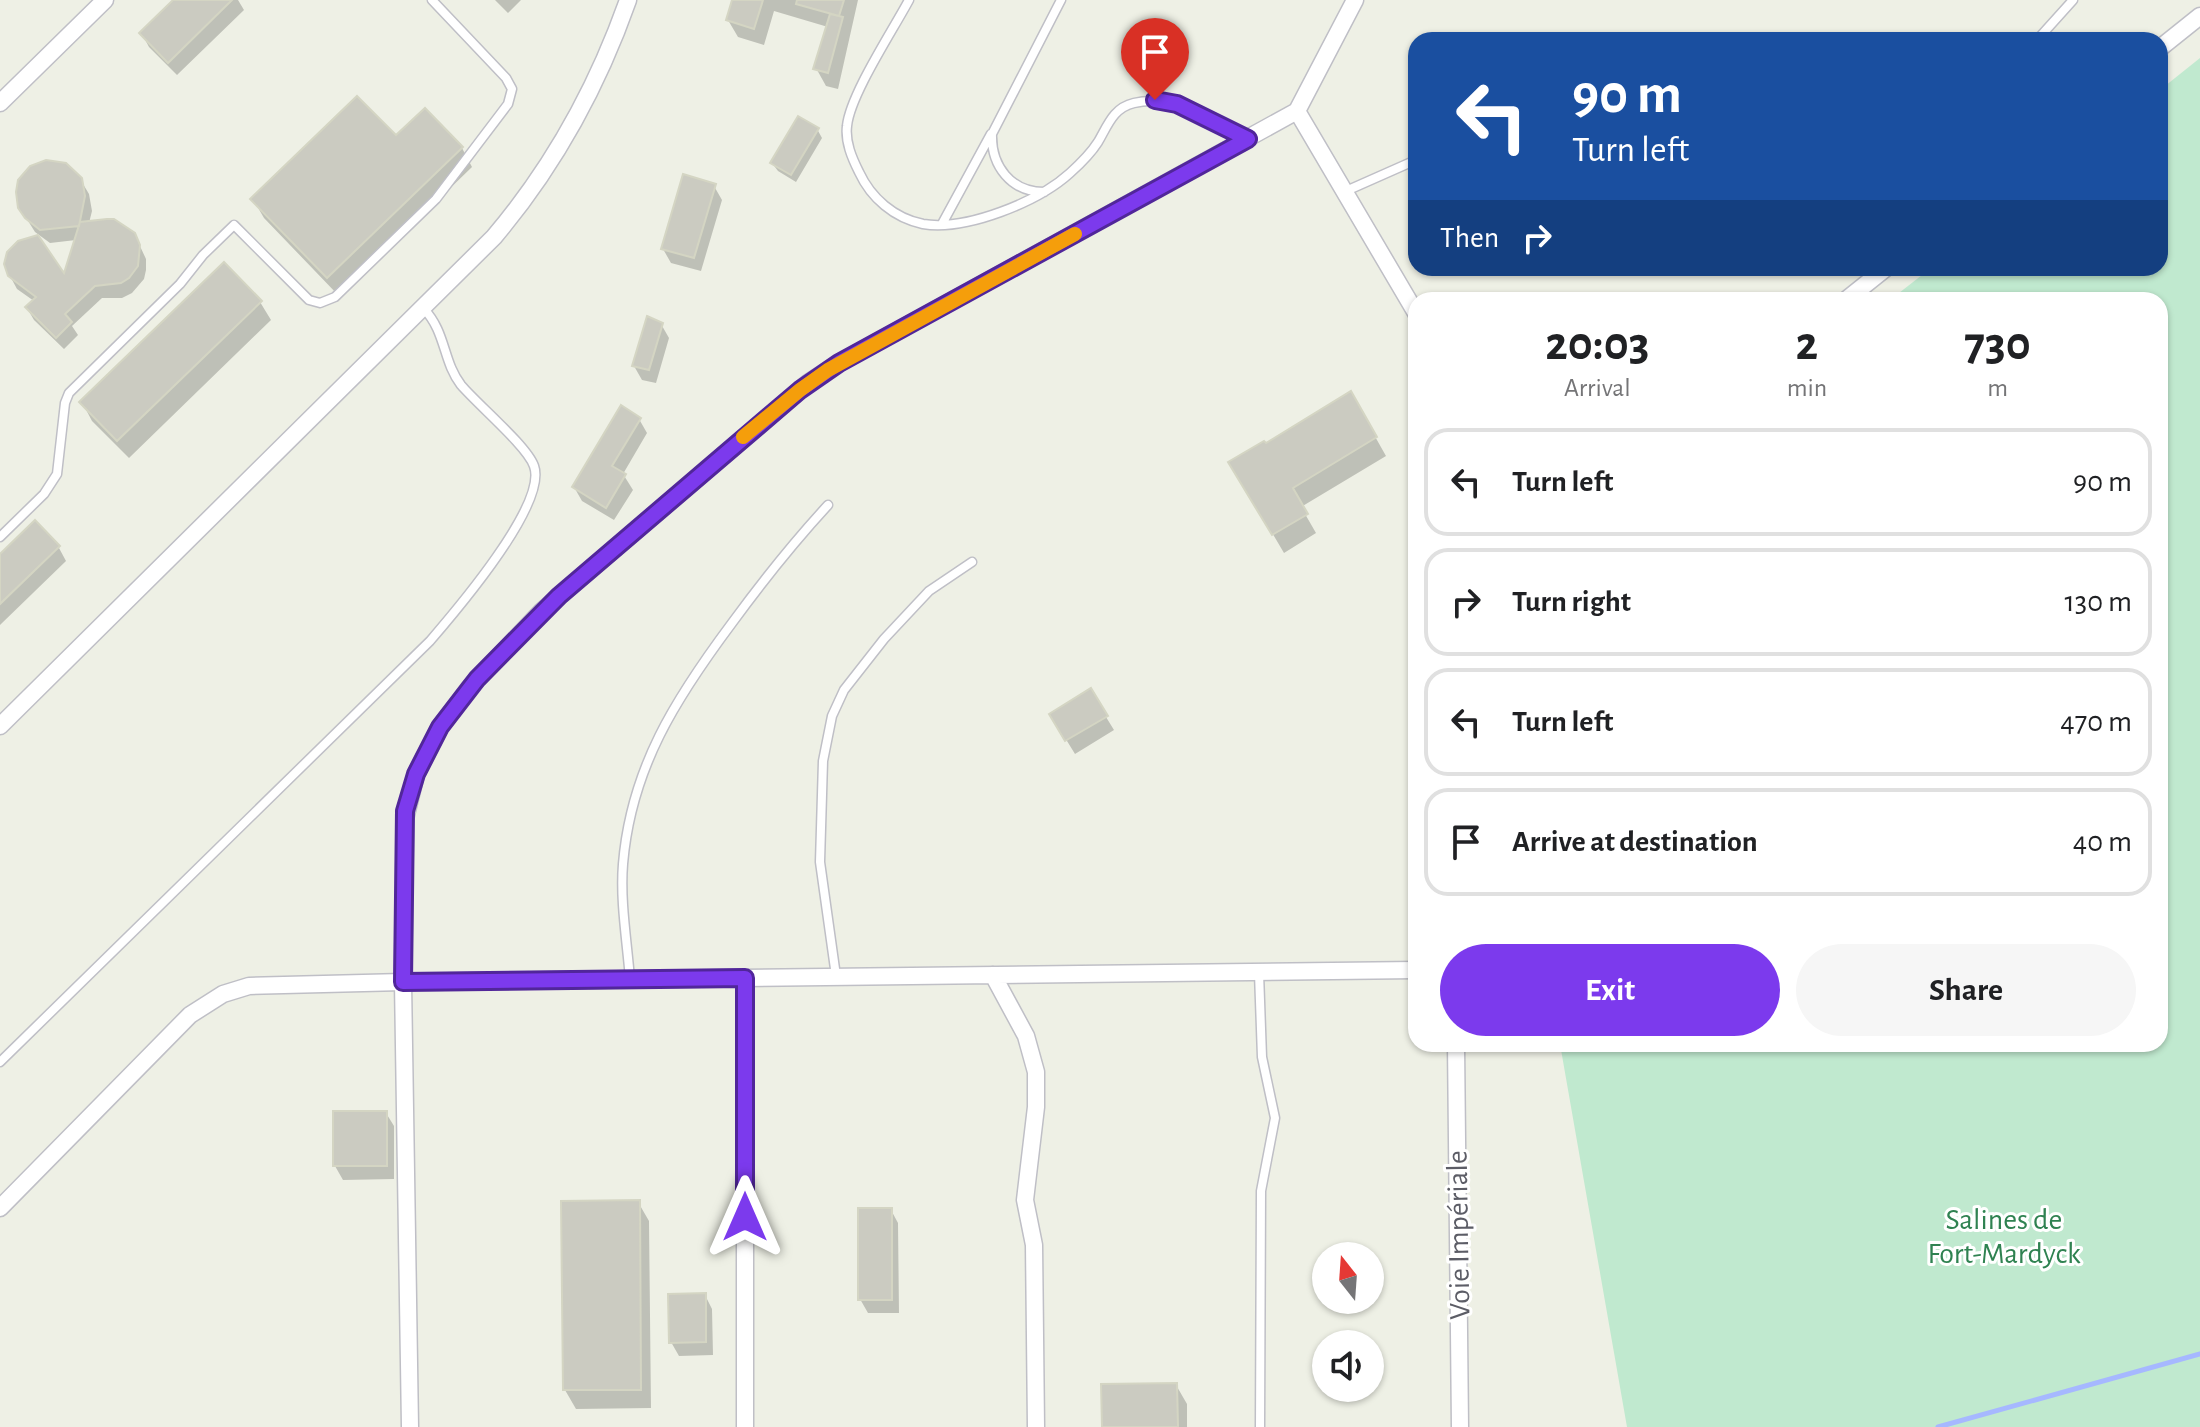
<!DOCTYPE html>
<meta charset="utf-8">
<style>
:root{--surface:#fff;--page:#f6f6f6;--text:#202124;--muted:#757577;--line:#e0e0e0;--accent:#7c3aed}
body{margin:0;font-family:"Alegreya Sans",sans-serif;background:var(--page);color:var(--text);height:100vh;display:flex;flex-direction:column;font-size:30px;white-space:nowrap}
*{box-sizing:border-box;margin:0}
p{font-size:26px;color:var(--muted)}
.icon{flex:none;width:44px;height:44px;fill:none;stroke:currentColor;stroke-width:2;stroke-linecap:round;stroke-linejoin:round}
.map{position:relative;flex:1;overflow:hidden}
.panel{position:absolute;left:1408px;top:292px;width:760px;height:760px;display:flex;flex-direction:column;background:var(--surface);border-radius:24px;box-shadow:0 2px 6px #0004}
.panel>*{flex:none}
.top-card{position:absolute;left:1408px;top:32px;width:760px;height:244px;border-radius:24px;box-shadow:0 2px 6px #0004;background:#1a4fa0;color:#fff;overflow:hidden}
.needle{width:52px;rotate:343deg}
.fabs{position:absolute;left:1312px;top:1242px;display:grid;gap:16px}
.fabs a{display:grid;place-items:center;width:72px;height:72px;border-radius:50%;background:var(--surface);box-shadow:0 2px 6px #0004;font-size:40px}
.pin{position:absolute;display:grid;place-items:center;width:68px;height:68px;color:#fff;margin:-82px -34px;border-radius:50% 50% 50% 0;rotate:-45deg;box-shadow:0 0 8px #0007}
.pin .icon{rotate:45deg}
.me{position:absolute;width:88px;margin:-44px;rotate:0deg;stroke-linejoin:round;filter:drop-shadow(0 0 6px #0008)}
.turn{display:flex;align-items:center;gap:28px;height:168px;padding:0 32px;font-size:36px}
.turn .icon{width:104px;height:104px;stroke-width:2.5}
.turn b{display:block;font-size:56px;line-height:68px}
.then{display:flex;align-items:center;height:76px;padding:0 32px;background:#0003;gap:16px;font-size:30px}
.eta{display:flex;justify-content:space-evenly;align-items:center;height:136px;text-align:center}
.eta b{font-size:48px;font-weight:700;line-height:56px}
.cta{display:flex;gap:16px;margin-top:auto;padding:16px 32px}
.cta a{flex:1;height:92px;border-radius:48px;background:var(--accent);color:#fff;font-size:32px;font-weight:700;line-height:92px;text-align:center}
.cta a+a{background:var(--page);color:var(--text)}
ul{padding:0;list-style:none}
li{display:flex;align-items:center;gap:24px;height:108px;margin:0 16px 12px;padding:0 16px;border:4px solid var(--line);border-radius:24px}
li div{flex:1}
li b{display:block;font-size:30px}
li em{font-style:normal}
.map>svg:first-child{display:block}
.green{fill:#c0e9cf}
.shadow{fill:#0003}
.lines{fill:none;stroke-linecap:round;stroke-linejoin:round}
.stream{stroke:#a6b8ff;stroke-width:5}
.building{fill:#cbcbc1;stroke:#d4d5c3;stroke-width:2}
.service-casing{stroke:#bfbfc6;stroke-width:11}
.minor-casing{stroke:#bfbfc6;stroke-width:19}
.service{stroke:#fff;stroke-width:8}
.minor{stroke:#fff;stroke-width:16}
.route-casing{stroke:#51269a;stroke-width:20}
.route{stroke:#7c3aed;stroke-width:14}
.slow{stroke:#f59e0b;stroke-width:14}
.labels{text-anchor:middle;stroke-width:6;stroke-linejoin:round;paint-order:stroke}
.park-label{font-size:30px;fill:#2f8251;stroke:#fff}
.street-label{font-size:30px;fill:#5c5d66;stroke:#fff}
</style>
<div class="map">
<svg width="2200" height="1427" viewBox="0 0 2200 1427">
<rect width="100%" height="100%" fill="#eef0e5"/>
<!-- green -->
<path class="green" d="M2200,58V1427H1627L1560,1044H2160V300H1890L1931,268H2160V90Z"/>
<!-- shadow -->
<path class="shadow" d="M176,0H238L244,10L177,75L149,47L142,34Z
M495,0H521L508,13Z
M734,0H858L838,89L826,86L816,68L828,27L774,11L764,45L738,37L728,20Z
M817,129L822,138L796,182L778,171L772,163Z
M396,138L462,148L472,167L339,296L264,218L253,199Z
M80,179L89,194L92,211L89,223L139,244L146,259V270L144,279L132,293L122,298H102L72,326L78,335L64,349L34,320L27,308L34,301L17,289L10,276L65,277L76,240L50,243L35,232L20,208Z
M714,186L722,200L701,271L671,263L663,249Z
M260,302L271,320L129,458L92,421L82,402Z
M661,324L669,338L656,383L642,380L634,366Z
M1351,394L1386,456L1301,507L1316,533L1284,553L1231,463L1265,446Z
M639,419L647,433L623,474L633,490L614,520L582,501L574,487Z
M35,523L59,548L66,561L0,625V556Z
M1090,691L1114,730L1075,754L1051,715Z
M386,1113L394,1126V1179L343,1180L335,1166Z
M638,1202L649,1221L651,1408L576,1409L565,1390Z
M891,1210L898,1223L899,1313H868L860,1299Z
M705,1295L712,1309L713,1355L679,1356L671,1342Z
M1176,1385L1187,1404V1427H1104Z"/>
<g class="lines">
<!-- stream -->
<path class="stream" d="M1938,1427L2200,1354"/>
</g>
<!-- building -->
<path class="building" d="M173,0H232L168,63L139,33Z
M732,0H763L754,29L726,20Z
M797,0H844L839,16L843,17L828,73L813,69L830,14L839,16L796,4Z
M357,96L396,135L425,108L463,147L327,278L250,199Z
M798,116L819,128L791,175L770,163Z
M46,160L66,163L82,178L85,196L79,226L40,230L25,218L18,208L16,192L18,180L30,166Z
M683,174L716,184L694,258L661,249Z
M107,219H114L135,233L140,245L138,266L129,278L121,283L95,286L65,314L72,322L56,338L25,307L36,297L8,276L4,264L7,252L18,241L38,235L64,273L80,222Z
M224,262L262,301L117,441L79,402Z
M647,316L663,323L649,370L632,366Z
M1351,391L1377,437L1293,488L1308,514L1272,535L1228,462L1264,441L1266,443Z
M621,405L641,418L612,466L626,474L606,508L572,487Z
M35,520L60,546L0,604V554Z
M1091,688L1108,716L1065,741L1049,714Z
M333,1111H387V1166H333Z
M640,1200L641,1390H563L561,1201Z
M858,1208H892V1300H858Z
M706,1293V1342L669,1343L668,1294Z
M1177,1383L1178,1427H1102L1101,1384Z"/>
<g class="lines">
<defs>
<path id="service" d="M909,0C893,30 850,95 847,126C845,142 852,158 859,172C871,198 894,218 923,224C966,231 1038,202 1070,173C1080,164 1091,153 1098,142C1108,125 1113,108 1134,103C1175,93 1212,121 1247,138
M2037,40L2073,0
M1346,191L1416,160
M1044,192C1011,192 991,166 992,134L1061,0
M942,224L991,134
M0,537L44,494L57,474L65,403L69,393L180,284L203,255L234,225L309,300L320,303L335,297L436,199L508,104L512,89L506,78L432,0
M1259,973L1262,1057L1275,1118L1261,1191L1260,1427
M836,976L820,862L823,761L832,716L844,690L884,639L929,591L972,562
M630,979C627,941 620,901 623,864C631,768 676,698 732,623C762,582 793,543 828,505
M0,1062L430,641C455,612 548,504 534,466C527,446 478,405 461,385C443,362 446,332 424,309"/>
<path id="minor" d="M2160,48L2200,16
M0,103L105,0
M1297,111L1355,0
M1846,300L1886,268
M0,726L494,237C554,166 597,88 628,0
M993,975L1026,1036L1036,1072V1107L1025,1200L1034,1245L1036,1427
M745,978V1427
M1456,1044L1460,1427
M0,1208L190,1015L223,994L249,986L403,982L1416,970
M410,1427L403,982L405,819L416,774L440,727L470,687L541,612L808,383L839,363L1297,111L1416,313"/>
</defs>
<!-- service casing -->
<use href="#service" class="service-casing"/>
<!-- minor casing -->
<use href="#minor" class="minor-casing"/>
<!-- service -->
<use href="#service" class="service"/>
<!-- minor -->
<use href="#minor" class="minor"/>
</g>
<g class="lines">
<defs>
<path id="route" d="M745,1217V978L403,982L405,811L416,774L440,727L477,679L559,596L800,390L839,363L1248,139L1177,104L1155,100"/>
</defs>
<!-- route casing -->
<use href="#route" class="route-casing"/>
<!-- route -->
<use href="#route" class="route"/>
<!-- slow -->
<path class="slow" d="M743,437L800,390L828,370L1075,234"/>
</g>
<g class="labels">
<!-- park labels -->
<g class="park-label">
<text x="2004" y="1229">Salines de<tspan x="2004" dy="34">Fort-Mardyck</tspan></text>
</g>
<!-- street labels -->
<g class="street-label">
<text transform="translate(1458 1235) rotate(-91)" y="10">Voie Impériale</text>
</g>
</g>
</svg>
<div class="fabs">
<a><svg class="needle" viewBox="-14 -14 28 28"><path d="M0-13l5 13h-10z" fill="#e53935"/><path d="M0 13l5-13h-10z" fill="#757577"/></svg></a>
<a><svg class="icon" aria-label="sound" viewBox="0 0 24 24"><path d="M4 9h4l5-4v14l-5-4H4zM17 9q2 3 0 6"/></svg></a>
</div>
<div class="pin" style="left:1155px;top:100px;background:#d93025"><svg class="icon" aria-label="arrive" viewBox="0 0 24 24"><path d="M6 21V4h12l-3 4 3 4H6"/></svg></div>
<svg class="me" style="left:745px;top:1217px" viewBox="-20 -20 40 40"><path d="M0-17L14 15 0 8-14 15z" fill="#7c3aed" stroke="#fff" stroke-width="4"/></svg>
<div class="top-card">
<div class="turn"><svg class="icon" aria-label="left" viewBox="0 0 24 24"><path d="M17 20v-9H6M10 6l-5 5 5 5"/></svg><div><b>90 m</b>Turn left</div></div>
<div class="then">Then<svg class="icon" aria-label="right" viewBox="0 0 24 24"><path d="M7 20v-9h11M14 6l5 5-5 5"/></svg></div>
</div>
<section class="panel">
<div class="eta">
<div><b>20:03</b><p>Arrival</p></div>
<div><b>2</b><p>min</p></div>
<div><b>730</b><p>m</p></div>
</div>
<ul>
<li><svg class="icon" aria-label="left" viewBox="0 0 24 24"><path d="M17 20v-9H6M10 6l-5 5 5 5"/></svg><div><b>Turn left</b></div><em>90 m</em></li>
<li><svg class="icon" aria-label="right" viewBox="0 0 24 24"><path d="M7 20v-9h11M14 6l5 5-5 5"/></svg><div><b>Turn right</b></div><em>130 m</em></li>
<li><svg class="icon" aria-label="left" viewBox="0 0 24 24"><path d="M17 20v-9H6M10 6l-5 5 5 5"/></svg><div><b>Turn left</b></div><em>470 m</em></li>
<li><svg class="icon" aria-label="arrive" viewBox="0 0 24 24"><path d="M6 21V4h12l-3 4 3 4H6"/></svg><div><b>Arrive at destination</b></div><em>40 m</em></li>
</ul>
<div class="cta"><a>Exit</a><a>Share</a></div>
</section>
</div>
